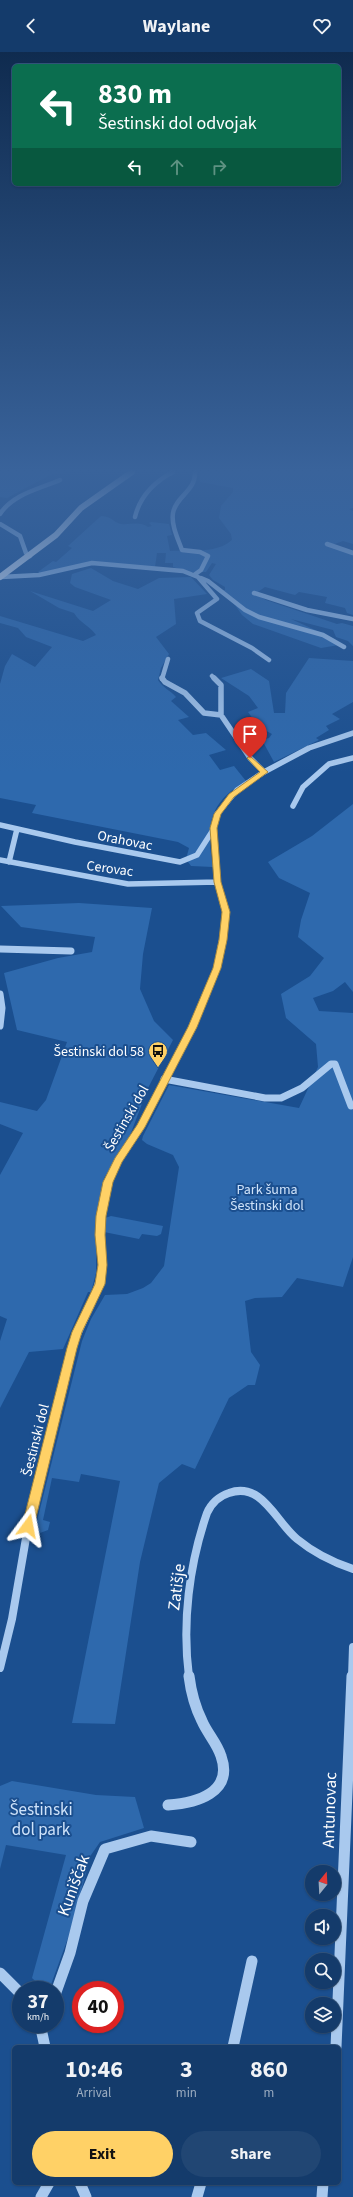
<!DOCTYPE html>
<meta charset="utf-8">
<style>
:root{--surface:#143b6b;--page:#214673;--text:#f1f3f6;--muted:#9dadc1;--line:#33557e;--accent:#ffd166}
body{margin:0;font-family:"Source Sans 3",sans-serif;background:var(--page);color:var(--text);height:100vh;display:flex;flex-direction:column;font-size:15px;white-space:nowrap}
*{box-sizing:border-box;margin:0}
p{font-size:13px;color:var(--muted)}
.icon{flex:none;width:22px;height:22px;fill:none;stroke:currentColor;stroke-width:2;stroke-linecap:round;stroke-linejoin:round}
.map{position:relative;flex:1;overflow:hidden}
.details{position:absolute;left:12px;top:1993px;width:329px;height:140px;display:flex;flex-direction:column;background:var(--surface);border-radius:6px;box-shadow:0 1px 3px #0004,0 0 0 1px var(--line)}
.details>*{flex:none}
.banner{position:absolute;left:12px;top:12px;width:329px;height:122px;border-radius:6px;box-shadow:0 1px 3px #0004,0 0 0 1px var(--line);background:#0b6e4f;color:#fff;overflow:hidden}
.needle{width:26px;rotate:18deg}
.fabs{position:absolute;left:305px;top:1813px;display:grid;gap:8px}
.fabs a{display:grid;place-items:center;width:36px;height:36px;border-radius:50%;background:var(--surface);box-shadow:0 1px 3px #0004,0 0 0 1px var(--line);font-size:20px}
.speed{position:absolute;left:12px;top:1929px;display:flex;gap:8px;font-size:20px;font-weight:700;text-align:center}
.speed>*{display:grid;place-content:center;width:52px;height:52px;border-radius:50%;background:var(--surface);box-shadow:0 1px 3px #0004,0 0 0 1px var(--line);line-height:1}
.speed small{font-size:10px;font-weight:400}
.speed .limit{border:6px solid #d22;background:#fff;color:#111}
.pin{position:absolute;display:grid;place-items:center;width:34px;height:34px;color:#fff;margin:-41px -17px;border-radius:50% 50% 50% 0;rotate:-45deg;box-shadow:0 0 4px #0007}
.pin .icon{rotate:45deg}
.me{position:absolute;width:44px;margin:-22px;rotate:13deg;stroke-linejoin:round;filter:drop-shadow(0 0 3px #0008)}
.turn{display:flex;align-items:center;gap:14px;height:84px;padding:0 20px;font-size:18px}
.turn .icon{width:52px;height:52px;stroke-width:2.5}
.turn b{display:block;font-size:28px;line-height:34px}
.lanes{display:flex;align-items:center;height:38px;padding:0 20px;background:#0003;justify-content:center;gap:20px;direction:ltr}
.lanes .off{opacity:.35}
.eta{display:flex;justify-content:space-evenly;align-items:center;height:68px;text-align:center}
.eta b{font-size:24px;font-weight:700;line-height:28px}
.primary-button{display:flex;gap:8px;margin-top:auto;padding:8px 20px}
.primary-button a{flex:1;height:46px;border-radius:24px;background:var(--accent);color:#111;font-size:16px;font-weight:700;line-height:46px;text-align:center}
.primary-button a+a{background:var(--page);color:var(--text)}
header{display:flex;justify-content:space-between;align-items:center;height:52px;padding:0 20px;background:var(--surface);font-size:18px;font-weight:700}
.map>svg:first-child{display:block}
.green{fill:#2e69ad}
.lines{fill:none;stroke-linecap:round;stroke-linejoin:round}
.minor-far4{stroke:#a9c9ee;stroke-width:4.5}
.minor-far3{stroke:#a9c9ee;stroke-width:5.5}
.minor-far2{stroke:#a9c9ee;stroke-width:7}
.minor-far1{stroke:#a9c9ee;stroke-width:8}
.minor{stroke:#a9c9ee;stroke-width:11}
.major{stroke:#f0f6ff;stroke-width:6}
.route{fill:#ffd166;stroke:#a68842}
.labels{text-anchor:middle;stroke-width:4;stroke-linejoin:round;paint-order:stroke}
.street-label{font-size:14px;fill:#fff;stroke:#1b4f8f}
.poi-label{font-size:14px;fill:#fff;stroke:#1b4f8f;text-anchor:end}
.park-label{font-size:14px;fill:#cfe3fa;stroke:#1b4f8f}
.near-street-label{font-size:17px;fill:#fff;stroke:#1b4f8f}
.near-park-label{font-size:17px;fill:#cfe3fa;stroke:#1b4f8f}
</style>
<header><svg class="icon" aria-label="back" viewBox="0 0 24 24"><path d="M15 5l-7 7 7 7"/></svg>Waylane<svg class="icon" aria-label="heart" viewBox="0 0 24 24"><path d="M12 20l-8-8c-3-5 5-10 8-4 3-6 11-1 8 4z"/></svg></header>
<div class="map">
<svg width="353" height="2145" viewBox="0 0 353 2145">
<rect width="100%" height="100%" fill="#1b4f8f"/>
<!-- green -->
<path class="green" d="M0,420H68L50,423L7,446L0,445Z
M199,420H353V456L349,457L353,459V492L343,489L329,494L353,503V563L347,561L345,556L325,551L327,545L299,540L295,543L265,535L255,542L266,548L337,572L342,571L353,574V594L348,589L336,585L333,578L291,567L335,587L339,593L321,596L253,572L242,563L235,553L218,538H225V535L213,528L209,523L216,512L212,511L206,520H188L173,515V511H165L166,501H157L155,515L99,511L41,523L38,520L53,509L56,510L72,496L68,494L101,464C114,465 112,470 121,472C130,473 140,469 148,475L152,474L149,471L151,470L169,472L172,483L167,484L170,499C189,498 217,502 232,488L231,482L219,466L221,454L233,440V436L200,430Z
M91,516L113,529L138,537L159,526L191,525L207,542L174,547L176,572L156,585L169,602L161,616L158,628C163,636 170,638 176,645L171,649L189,665L178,668L193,683L206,681L226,698L209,703L220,718L234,714L246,729C208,751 206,774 213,815L191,814L186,807L189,796L178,790L32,761L36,753L0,746V632L5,614L12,602L35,615L52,595L26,585L18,576L0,571V564L83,589L96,583C90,574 80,571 74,561L59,556L30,539L93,559L111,548L75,535L70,531L72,522Z
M309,606L353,609V650L332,662L340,667L326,674L329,678L316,686L319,688L274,710L262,688L269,686L272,682L259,675L248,660L258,656L249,644L221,626L251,617L269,629L274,661H285L286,641Z
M353,752V940L345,930L333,939L313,946L319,959L353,961V1205L343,1235L297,1226L282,1245L255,1246L245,1249L251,1300L260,1313L255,1333H248L229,1346L195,1417L182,1412L159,1431L140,1510L115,1672L72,1671L120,1429L81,1422L79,1430L52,1426L43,1468L50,1470L48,1478L40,1481L35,1477L82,1289L91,1267L105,1243L127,1242L143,1236L151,1231L164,1214L179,1115L173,1103L147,1092L142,1088L143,1084L169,1033L299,1056L318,1015L316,992L286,966L281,942L310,924L324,906L298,885L301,868L310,841L279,826L268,810L312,784Z
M79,851L152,856L143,902L140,937L154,969L173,988L148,1036L129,1086L104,1126L96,1170V1221L91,1240H88L63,1297L29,1300L0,1356V1289L7,1267L0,1264V1123L23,1081L0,1072V1050L37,1059L46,1048L67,990L17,978L4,921L58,906L92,900L95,885L21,875L1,854Z
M111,1164L163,1174L161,1182L157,1184L142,1182L139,1187L104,1180L105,1166Z
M12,1729L96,1743L135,1745L144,1776L100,1790L91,1803L68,1886L49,1938H45L32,1926L66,1803L6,1793L0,1817V1734Z"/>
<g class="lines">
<!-- minor-far4 -->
<path class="minor-far4" d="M0,462C13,442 39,437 60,428
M135,465C140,444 154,430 173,420
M0,472L20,484L26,501L30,504
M327,492L353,501
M194,523L201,518L208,504L200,500L182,498C178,487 171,473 173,461C176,444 196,439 195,420
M1,525L39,523L92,511L183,519L198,525L217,547L197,561L200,569L252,596L269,608
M201,526L208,529L245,558L259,565L323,583L344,595
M254,541L307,558L353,567
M212,624L215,627
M162,627L168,607"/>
<!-- minor-far3 -->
<path class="minor-far3" d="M162,626L165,630L185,641L204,661L221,663L250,706L264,720
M214,626L221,633V663
M293,754L303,735L329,712L353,706
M0,773L75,790L180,810L197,803L213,778
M0,808L128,832L218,830
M9,810L17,777
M223,886L226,860L218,830L213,778L217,762L237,738L264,720L309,696L353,681"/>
<!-- minor-far2 -->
<path class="minor-far2" d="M0,897L71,899
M0,942L2,956L0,974
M164,1027L265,1046H281L302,1036L331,1012H335L351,1054
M102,1213L101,1164L110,1125L118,1109L141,1075L193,975L217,916L223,885"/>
<!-- minor-far1 -->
<path class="minor-far1" d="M0,1616L12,1567L30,1463L72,1296C81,1267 101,1242 102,1212
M189,1625C182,1571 189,1513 207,1461C211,1452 219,1444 229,1441C262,1429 276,1470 297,1487C314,1501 332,1510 353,1517
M352,1625L353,1595"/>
<!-- minor -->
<path class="minor" d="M168,1753C196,1751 234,1741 221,1704C217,1691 207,1681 202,1669C195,1655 191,1640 189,1624
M0,1921L21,1942
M55,1943L70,1901L83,1849L105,1797L151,1784L191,1790
M40,1972L45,1995
M233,1995L252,1909
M336,1995L352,1624
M80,2131L86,2145
M41,2145L49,2131
M197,2145L201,2131
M322,2145L323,2131"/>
<!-- major -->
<path class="major" d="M0,525L56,483L81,456L132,420"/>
</g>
<!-- sky -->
<linearGradient id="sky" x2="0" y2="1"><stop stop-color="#0f2b4f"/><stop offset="0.58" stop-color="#39639b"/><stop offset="1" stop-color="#39639b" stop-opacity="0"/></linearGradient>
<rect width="353" height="721" fill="url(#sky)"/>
<!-- route -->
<path class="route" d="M250,704L268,720L234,745L221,762L217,776L221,830L230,860L227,888L221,916L197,975L145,1075L122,1110L113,1130L106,1164L105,1183L107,1213L105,1232L82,1280L77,1296L34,1474L32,1478L28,1479L24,1478L22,1474L67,1296L72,1280L95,1232L98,1213L95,1183L96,1164L103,1130L115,1106L137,1073L188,975L213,916L219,888L222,860L214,830L210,776L214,762L229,742L260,720L247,706Z"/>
<!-- icons -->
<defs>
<symbol id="bus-pin" viewBox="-11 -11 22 30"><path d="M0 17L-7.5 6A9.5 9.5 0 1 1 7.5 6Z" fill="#ffd166" stroke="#1b4f8f"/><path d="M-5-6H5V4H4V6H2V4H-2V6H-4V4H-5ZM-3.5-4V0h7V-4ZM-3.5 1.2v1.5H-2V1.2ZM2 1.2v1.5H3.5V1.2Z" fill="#111"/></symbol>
</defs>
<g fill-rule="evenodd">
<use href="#bus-pin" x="147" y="988" width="22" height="30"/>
</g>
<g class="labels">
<!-- street labels -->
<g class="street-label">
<text transform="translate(125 788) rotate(11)" y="5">Orahovac</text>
<text transform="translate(110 816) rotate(8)" y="5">Cerovac</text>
<text transform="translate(126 1066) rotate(-60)" y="5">Šestinski dol</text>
<text transform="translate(35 1388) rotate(-76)" y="5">Šestinski dol</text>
</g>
<!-- poi labels -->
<g class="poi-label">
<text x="144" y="1004">Šestinski dol 58</text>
</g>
<!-- park labels -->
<g class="park-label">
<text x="267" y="1142">Park šuma<tspan x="267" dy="16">Šestinski dol</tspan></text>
</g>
<!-- near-street labels -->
<g class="near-street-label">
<text transform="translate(176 1535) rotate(-83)" y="6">Zatišje</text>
<text transform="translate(329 1758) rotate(-88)" y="6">Antunovac</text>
<text transform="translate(73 1833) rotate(-70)" y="6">Kuniščak</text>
</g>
<!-- near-park labels -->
<g class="near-park-label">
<text x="41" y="1763">Šestinski<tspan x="41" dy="20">dol park</tspan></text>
</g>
</g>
</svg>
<div class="fabs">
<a><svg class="needle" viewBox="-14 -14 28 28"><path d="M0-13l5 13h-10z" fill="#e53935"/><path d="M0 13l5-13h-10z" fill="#9dadc1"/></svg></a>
<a><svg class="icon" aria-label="sound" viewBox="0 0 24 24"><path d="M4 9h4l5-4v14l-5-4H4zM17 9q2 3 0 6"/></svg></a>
<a><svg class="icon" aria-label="search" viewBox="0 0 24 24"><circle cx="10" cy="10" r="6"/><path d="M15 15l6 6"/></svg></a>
<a><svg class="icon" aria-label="layers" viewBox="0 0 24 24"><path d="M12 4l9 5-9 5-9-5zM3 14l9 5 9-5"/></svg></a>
</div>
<div class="speed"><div>37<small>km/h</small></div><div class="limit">40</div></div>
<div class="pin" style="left:250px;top:706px;background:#d93025"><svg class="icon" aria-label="arrive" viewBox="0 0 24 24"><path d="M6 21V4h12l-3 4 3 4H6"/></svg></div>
<svg class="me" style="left:28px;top:1474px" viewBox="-20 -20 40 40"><path d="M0-17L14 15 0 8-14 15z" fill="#ffd166" stroke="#fff" stroke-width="4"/></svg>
<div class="banner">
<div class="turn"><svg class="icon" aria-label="left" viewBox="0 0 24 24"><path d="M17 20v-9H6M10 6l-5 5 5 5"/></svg><div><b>830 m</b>Šestinski dol odvojak</div></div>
<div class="lanes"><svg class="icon" aria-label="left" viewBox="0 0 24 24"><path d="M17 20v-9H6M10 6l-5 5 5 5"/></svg><svg class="icon off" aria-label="ahead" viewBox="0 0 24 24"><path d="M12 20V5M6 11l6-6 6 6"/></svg><svg class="icon off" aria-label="right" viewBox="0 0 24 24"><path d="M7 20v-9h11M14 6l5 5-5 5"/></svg></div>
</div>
<section class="details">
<div class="eta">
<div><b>10:46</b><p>Arrival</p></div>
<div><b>3</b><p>min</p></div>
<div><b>860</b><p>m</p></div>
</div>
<div class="primary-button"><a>Exit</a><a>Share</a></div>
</section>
</div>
